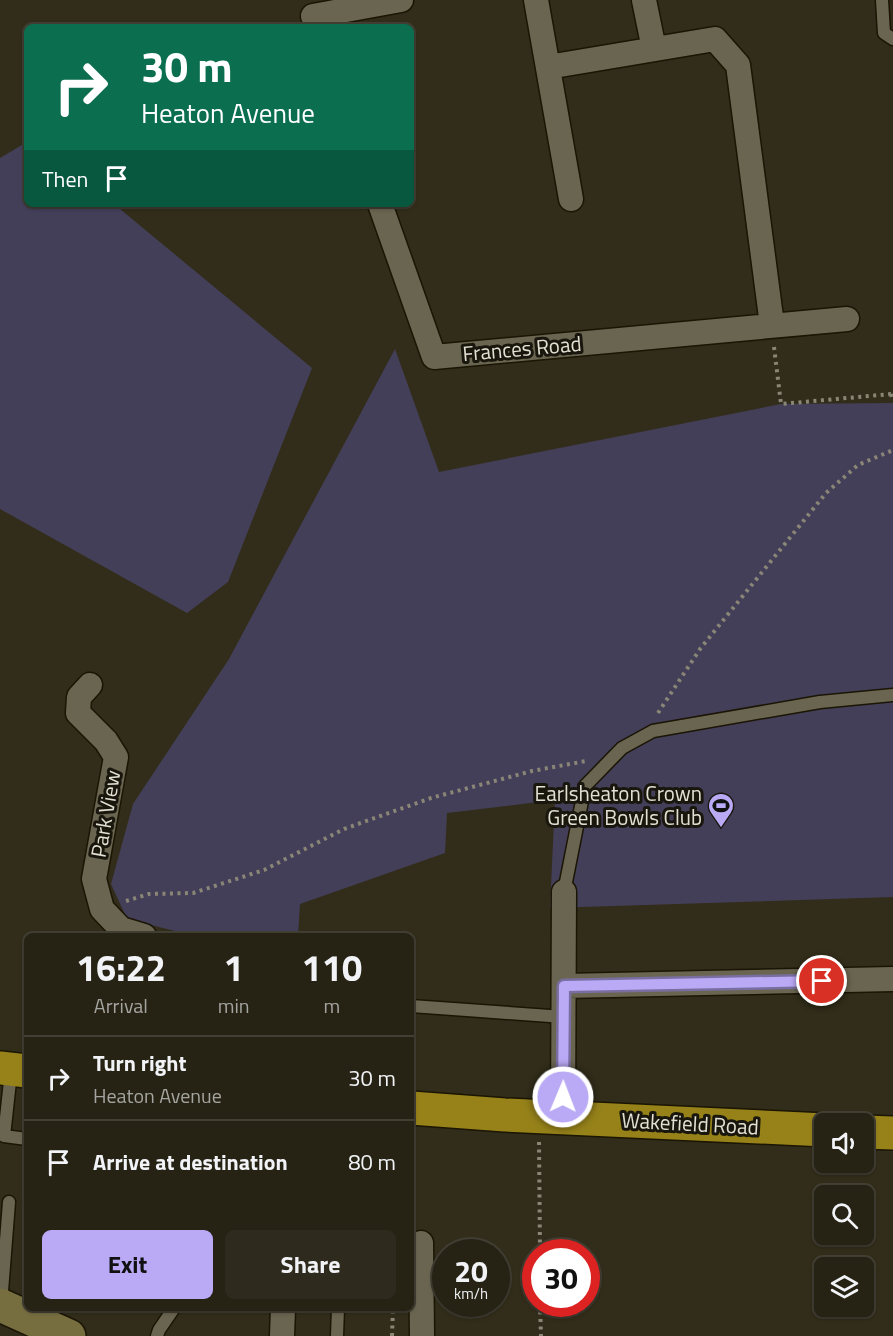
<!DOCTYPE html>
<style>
:root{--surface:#262214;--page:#2e2a1d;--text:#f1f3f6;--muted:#a4a4a0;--line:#423f34;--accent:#baaaf6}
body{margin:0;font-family:"Titillium Web",sans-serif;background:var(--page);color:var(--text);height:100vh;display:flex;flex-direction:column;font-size:22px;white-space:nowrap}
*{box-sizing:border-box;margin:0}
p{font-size:20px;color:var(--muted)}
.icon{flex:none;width:33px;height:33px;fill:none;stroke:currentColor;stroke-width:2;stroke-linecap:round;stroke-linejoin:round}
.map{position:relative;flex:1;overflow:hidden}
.details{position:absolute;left:24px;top:933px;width:390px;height:378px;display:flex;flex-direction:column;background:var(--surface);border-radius:9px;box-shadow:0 2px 4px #0004,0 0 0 2px var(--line)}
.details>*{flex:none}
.guide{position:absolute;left:24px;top:24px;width:390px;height:183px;border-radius:9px;box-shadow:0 2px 4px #0004,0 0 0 2px var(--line);background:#0b6e4f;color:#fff;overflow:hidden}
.tools{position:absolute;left:814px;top:1113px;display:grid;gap:12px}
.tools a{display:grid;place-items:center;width:60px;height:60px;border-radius:9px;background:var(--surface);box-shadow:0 2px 4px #0004,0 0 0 2px var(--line);font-size:30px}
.speed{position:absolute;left:432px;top:1239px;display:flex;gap:12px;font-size:30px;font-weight:700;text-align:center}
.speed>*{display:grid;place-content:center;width:78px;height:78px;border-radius:50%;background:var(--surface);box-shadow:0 2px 4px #0004,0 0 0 2px var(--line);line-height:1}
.speed small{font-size:15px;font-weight:400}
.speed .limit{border:9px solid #d22;background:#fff;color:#111}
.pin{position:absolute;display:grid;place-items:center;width:51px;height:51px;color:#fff;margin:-26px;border:3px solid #fff;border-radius:50%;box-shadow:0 2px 6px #0007}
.me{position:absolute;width:66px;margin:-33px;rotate:1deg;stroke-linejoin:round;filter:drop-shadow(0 0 4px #0008)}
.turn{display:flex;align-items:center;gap:21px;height:126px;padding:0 18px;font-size:27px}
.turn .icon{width:78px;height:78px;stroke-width:2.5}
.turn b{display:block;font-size:42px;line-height:51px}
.then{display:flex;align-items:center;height:57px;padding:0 18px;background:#0003;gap:12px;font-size:22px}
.eta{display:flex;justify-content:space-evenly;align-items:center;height:102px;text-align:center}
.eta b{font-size:36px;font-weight:700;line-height:42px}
.action{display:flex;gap:12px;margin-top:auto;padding:12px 18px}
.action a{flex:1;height:69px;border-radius:9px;background:var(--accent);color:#111;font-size:24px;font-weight:700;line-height:69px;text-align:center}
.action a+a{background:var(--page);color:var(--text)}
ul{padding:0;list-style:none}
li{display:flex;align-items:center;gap:18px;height:84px;padding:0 18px;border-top:2px solid var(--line)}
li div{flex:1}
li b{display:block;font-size:22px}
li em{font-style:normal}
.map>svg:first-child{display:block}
.green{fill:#443f59}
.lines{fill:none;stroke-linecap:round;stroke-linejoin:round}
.lane-casing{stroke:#1a1504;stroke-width:15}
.street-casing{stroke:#1a1504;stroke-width:27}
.secondary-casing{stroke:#1a1504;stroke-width:36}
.highway-casing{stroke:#1a1504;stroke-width:36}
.path{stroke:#8a8677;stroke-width:4;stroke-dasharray:3 4.5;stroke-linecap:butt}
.lane{stroke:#6a6550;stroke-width:12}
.street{stroke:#6a6550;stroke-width:24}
.secondary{stroke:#776e40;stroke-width:33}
.highway{stroke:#968219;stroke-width:33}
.route-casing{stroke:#796ea0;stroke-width:15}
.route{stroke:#baaaf6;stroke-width:10}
.labels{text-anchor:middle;stroke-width:6;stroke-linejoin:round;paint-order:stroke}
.street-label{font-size:21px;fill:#e2dfd3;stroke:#18160d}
.poi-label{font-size:21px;fill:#e2dfd3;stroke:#18160d;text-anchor:end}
</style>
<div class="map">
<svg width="893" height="1336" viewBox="0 0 893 1336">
<rect width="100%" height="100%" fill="#322d1a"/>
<!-- green -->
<path class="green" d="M27,142V204H114L312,368L228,582L187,613L0,509V158Z
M395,349L439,472L781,404L893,403V897L550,908L555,800L447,813L445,853L300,904L298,936H179L175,931L127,919L111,884L133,804L229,659Z"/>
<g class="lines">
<defs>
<path id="lane" d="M882,0L884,33L893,39
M564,892L585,786L622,748L653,731L820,702L893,695
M411,1006L564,1017
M11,1072L4,1136L27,1139
M1,1304L9,1202
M157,1336L159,1330L174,1308
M337,1336L338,1308"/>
<path id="street" d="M536,0L571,199
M644,0L654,49
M317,27L313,16L401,0
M548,67L715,39L738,65L772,325
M380,204L434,357L847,319
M90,685L79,697L78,713L106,741L116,757L94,879L102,909L121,929L144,936
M564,986L893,979
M563,1117L564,892
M421,1243L422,1336
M282,1336L283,1308"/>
<path id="secondary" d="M0,1305L69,1336"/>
<path id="highway" d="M0,1068L27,1071
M411,1108L505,1115L825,1130
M864,1132L893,1133"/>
</defs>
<!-- lane casing -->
<use href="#lane" class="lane-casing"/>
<!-- street casing -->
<use href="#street" class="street-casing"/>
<!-- secondary casing -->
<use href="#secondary" class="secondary-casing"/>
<!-- highway casing -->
<use href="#highway" class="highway-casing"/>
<!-- path -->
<path class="path" d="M774,347L781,404L891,394L893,392
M891,394L893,401
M658,713L700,649L826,493L858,465L893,450
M126,901L149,894L193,893L264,870L344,829L431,798L532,771L586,761
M539,1142L540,1252
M540,1304L541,1336
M392,1336L393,1308"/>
<!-- lane -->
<use href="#lane" class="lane"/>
<!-- street -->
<use href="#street" class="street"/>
<!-- secondary -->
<use href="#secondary" class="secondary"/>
<!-- highway -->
<use href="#highway" class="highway"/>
</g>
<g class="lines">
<defs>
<path id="route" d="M563,1097L564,986L822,981"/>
</defs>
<!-- route casing -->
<use href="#route" class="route-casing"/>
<!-- route -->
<use href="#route" class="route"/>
</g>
<!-- icons -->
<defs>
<symbol id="stadium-pin" viewBox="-11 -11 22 30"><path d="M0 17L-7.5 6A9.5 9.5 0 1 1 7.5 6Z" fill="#baaaf6" stroke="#18160d"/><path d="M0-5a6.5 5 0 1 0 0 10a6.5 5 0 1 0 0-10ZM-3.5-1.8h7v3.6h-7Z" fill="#111"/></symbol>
</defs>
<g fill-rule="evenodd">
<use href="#stadium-pin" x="706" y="791" width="30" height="40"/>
</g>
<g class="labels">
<!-- street labels -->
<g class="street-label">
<text transform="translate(522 349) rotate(-5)" y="7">Frances Road</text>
<text transform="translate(106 814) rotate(-80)" y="7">Park View</text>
<text transform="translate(690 1124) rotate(3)" y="7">Wakefield Road</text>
</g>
<!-- poi labels -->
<g class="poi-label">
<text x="702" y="801">Earlsheaton Crown<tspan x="702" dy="24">Green Bowls Club</tspan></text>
</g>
</g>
</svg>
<div class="tools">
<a><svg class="icon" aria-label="sound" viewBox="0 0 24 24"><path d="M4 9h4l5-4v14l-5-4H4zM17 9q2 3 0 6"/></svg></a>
<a><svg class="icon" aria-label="search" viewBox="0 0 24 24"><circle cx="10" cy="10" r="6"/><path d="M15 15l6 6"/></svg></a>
<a><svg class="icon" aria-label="layers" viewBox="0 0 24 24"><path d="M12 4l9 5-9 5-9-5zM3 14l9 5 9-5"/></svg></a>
</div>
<div class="speed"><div>20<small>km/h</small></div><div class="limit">30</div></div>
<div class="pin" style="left:822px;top:981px;background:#d93025"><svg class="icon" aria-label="arrive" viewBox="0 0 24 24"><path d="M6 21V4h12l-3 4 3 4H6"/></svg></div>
<svg class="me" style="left:563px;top:1097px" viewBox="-20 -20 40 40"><circle r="17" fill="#baaaf6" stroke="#fff" stroke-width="3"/><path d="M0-11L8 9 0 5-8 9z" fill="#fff"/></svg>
<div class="guide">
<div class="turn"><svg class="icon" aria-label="right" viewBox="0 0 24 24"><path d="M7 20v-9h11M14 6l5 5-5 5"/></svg><div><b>30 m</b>Heaton Avenue</div></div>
<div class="then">Then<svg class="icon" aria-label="arrive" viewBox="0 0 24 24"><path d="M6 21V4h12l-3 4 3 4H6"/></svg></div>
</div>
<section class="details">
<div class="eta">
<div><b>16:22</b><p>Arrival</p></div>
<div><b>1</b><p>min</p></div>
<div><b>110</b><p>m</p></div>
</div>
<ul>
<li><svg class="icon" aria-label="right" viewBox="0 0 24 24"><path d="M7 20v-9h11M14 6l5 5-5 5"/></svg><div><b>Turn right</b><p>Heaton Avenue</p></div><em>30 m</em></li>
<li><svg class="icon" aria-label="arrive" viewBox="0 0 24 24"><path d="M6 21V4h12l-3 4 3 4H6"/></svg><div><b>Arrive at destination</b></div><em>80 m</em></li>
</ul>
<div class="action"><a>Exit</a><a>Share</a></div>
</section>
</div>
